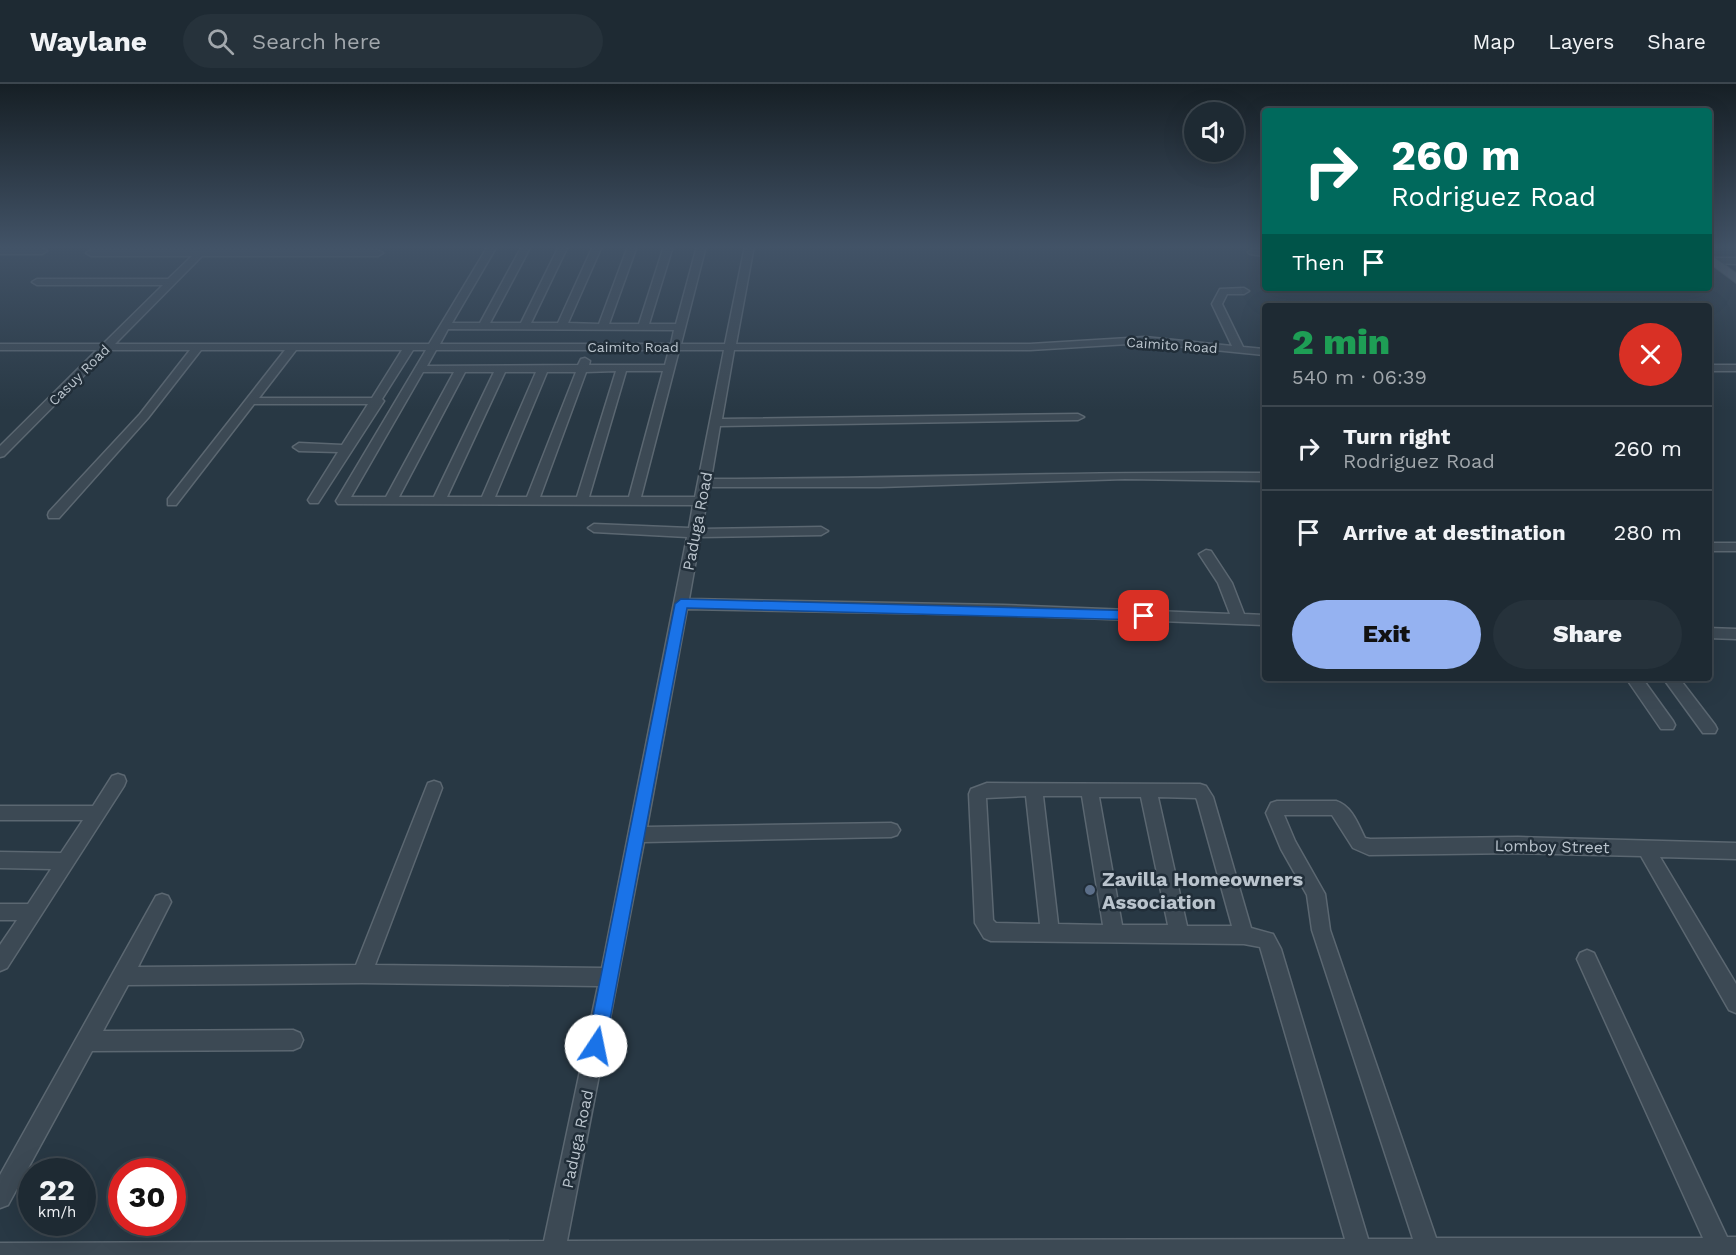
<!DOCTYPE html>
<meta charset="utf-8">
<style>
:root{--surface:#1e2a33;--page:#26323b;--text:#f1f3f6;--muted:#a1a7ac;--line:#3c464e;--accent:#95b2f1}
body{margin:0;font-family:"Work Sans",sans-serif;background:var(--page);color:var(--text);height:100vh;display:flex;flex-direction:column;font-size:22px;white-space:nowrap}
*{box-sizing:border-box;margin:0}
p{font-size:20px;color:var(--muted)}
.icon{flex:none;width:33px;height:33px;fill:none;stroke:currentColor;stroke-width:2;stroke-linecap:round;stroke-linejoin:round}
.map{position:relative;flex:1;overflow:hidden}
.side{position:absolute;left:1262px;top:219px;width:450px;height:378px;display:flex;flex-direction:column;background:var(--surface);border-radius:6px;box-shadow:0 6px 24px #0002,0 0 0 2px var(--line)}
.side>*{flex:none}
.top-card{position:absolute;left:1262px;top:24px;width:450px;height:183px;border-radius:6px;box-shadow:0 6px 24px #0002,0 0 0 2px var(--line);background:#00695c;color:#fff;overflow:hidden}
.fabs{position:absolute;left:1184px;top:18px;display:grid;gap:12px}
.fabs a{display:grid;place-items:center;width:60px;height:60px;border-radius:50%;background:var(--surface);box-shadow:0 6px 24px #0002,0 0 0 2px var(--line);font-size:30px}
.speed{position:absolute;left:18px;top:1074px;display:flex;gap:12px;font-size:30px;font-weight:700;text-align:center}
.speed>*{display:grid;place-content:center;width:78px;height:78px;border-radius:50%;background:var(--surface);box-shadow:0 6px 24px #0002,0 0 0 2px var(--line);line-height:1}
.speed small{font-size:15px;font-weight:400}
.speed .limit{border:9px solid #d22;background:#fff;color:#111}
.pin{position:absolute;display:grid;place-items:center;width:51px;height:51px;color:#fff;margin:-26px;border-radius:12px;box-shadow:0 3px 9px #0006}
.me{position:absolute;width:66px;margin:-33px;rotate:11deg;stroke-linejoin:round;filter:drop-shadow(0 0 4px #0008)}
.turn{display:flex;align-items:center;gap:21px;height:126px;padding:0 30px;font-size:27px}
.turn .icon{width:78px;height:78px;stroke-width:2.5}
.turn b{display:block;font-size:42px;line-height:51px}
.then{display:flex;align-items:center;height:57px;padding:0 30px;background:#0003;gap:12px;font-size:22px}
.round{display:grid;place-items:center;flex:none;width:63px;height:63px;border-radius:32px;background:var(--page)}
.summary{display:flex;align-items:center;justify-content:space-between;height:102px;padding:0 30px}
h1{font-size:36px;font-weight:800;line-height:45px;color:#1e9e55}
.primary-button{display:flex;gap:12px;margin-top:auto;padding:12px 30px}
.primary-button a{flex:1;height:69px;border-radius:36px;background:var(--accent);color:#111;font-size:24px;font-weight:800;line-height:69px;text-align:center}
.primary-button a+a{background:var(--page);color:var(--text)}
ul{padding:0;list-style:none}
li{display:flex;align-items:center;gap:18px;height:84px;padding:0 30px;border-top:2px solid var(--line)}
li div{flex:1}
li b{display:block;font-size:22px}
li em{font-style:normal}
header{display:flex;align-items:center;gap:36px;box-sizing:border-box;height:84px;padding:0 30px;background:var(--surface);border-bottom:2px solid var(--line)}
header strong{font-size:28px}
nav{display:flex;gap:33px;margin-inline-start:auto;font-size:21px}
.search{width:420px;height:54px;background:var(--page);display:flex;align-items:center;gap:15px;box-sizing:border-box;padding:0 21px;border-radius:33px;color:var(--muted);font-size:22px}
.map>svg:first-child{display:block}
.lines{fill:none;stroke-linecap:round;stroke-linejoin:round}
.minor-casing{stroke:#5b6771;stroke-width:3}
.major-casing{stroke:#495560;stroke-width:2}
.minor{fill:#3c4954;fill-rule:evenodd}
.major{fill:#5b6873;fill-rule:evenodd}
.route{fill:#1a73e8;stroke:#114b97;stroke-width:1.5}
.service-dot{fill:#5c6f8a;stroke:#212e39;stroke-width:2}
.labels{text-anchor:middle;stroke-width:5;stroke-linejoin:round;paint-order:stroke}
.far-street-label{font-size:14px;fill:#bac4cd;stroke:#212e39}
.street-label{font-size:16px;fill:#bac4cd;stroke:#212e39}
.near-poi-label{font-size:20px;font-weight:bold;fill:#bac4cd;stroke:#212e39;text-anchor:start}
</style>
<header>
<strong>Waylane</strong>
<div class="search"><svg class="icon" aria-label="search" viewBox="0 0 24 24"><circle cx="10" cy="10" r="6"/><path d="M15 15l6 6"/></svg>Search here</div>
<nav><a>Map</a><a>Layers</a><a>Share</a></nav>
</header>
<div class="map">
<svg width="1736" height="1171" viewBox="0 0 1736 1171">
<rect width="100%" height="100%" fill="#283844"/>
<g class="lines">
<defs>
<path id="minor" d="M202,162H211L208,166H378L383,169L378,172H202L115,260H429L488,162H497L452,239H480L522,162H531L490,239H521L559,162H568L531,239H558L593,162H602L568,239L599,240L628,162H637L609,240H639L664,162H673L649,240H676L697,162H706L681,260H725L745,162H754L736,260H1030L1145,253L1232,262L1212,220L1220,205L1244,204L1249,207L1244,210H1227L1222,220L1243,263L1264,265V271L1145,259L1030,266H734L722,335L1078,330L1084,333L1078,336L720,342L711,395C895,395 1080,387 1264,389V397L1125,395L880,403H709L702,445L821,443L828,447L821,451L700,453L689,515L1003,521L1230,530L1218,499L1199,470L1206,466L1211,467L1232,499L1244,530L1264,531V541L1003,531L687,525L647,743L891,739L897,741L900,746L897,751L891,753L644,758L567,1157L1345,1155L1260,863L1244,860L991,857L984,854L975,839L969,710L971,705L987,699L1200,700L1206,702L1213,713L1251,844L1273,850L1281,865L1368,1155H1413L1312,846L1307,811L1281,765L1266,729L1271,719L1277,717H1336C1352,722 1358,740 1365,754L1370,755L1518,753L1736,759V775L1660,773L1736,900V929L1729,926L1641,772L1518,769L1369,771L1353,764L1332,731H1284L1295,757L1325,810L1330,846L1436,1154H1703L1577,875L1580,869L1587,866L1594,869L1727,1153H1736V1171H0V1159L544,1157L598,902L362,899L128,901L103,947L293,946L300,949L303,956L300,963L293,966L92,967L8,1121L0,1124V1091L156,812L162,810L168,812L171,818L138,883L356,881L426,704L428,699L434,697L440,699L442,704L375,881L602,884L687,453L594,448L588,444L594,440L689,444L693,421L338,420L336,417L426,266H413L382,315L384,317L318,419H310L308,416L338,368L299,367L293,363L299,359L342,361L368,320H254L176,421H168V415L285,266H201L148,334L59,434H49L48,431L49,428L140,330L190,266H109L4,372L0,373V362L97,266H0V260H103L163,201H37L32,198L37,195H168L192,172H91L86,169L91,166H198ZM448,245L674,246L671,260H440ZM296,266H402L372,314H259ZM436,266H669L665,281H589L590,277L585,274L581,275L578,281L427,282ZM679,266H724L695,413H641ZM616,287L577,413H540L586,288ZM626,287H663L629,413H589ZM423,288H454L386,413H351ZM465,288H494L434,413H399ZM505,288H536L482,413H447ZM547,288H576L527,413H495ZM1026,712L1040,840L996,839L993,836L986,714ZM1043,712H1082L1103,841L1058,840ZM1099,713H1141L1168,841H1122ZM1158,713L1196,714L1197,716L1232,842H1187Z
M0,164H42L47,167L42,170H0Z
M1253,165L1264,166V172L1250,170L1248,168Z
M1714,174H1736V180L1711,179V175Z
M1708,281H1736V287H1708Z
M1708,459H1736V467H1708Z
M1708,544L1736,545V555L1708,554Z
M1626,594H1642L1673,637L1675,641L1673,645H1661Z
M1663,594H1679L1715,641L1717,645L1715,649H1703Z
M118,690L124,692L126,697L124,702L7,884L0,887V861L17,836H0V820H28L51,785L0,784V768L61,769L83,736H0V722H93L112,692Z"/>
<path id="major" d="M1708,169L1736,189V199L1708,178Z"/>
</defs>
<!-- minor casing -->
<use href="#minor" class="minor-casing"/>
<!-- major casing -->
<use href="#major" class="major-casing"/>
<!-- minor -->
<use href="#minor" class="minor"/>
<!-- major -->
<use href="#major" class="major"/>
</g>
<!-- sky -->
<linearGradient id="sky" x2="0" y2="1"><stop stop-color="#161f25"/><stop offset="0.5" stop-color="#425367"/><stop offset="1" stop-color="#425367" stop-opacity="0"/></linearGradient>
<rect width="1736" height="326" fill="url(#sky)"/>
<!-- route -->
<path class="route" d="M681,515L1144,527L1151,532L1144,536L687,524L605,962L602,968L596,971L589,968L587,962L675,520Z"/>
<!-- markers -->
<circle class="service-dot" cx="1090" cy="806" r="6"/>
<g class="labels">
<!-- far-street labels -->
<g class="far-street-label">
<text transform="translate(1172 261) rotate(4)" y="5">Caimito Road</text>
<text x="633" y="268">Caimito Road</text>
<text transform="translate(79 291) rotate(-45)" y="5">Casuy Road</text>
</g>
<!-- street labels -->
<g class="street-label">
<text transform="translate(697 437) rotate(-79)" y="6">Paduga Road</text>
<text transform="translate(1552 762) rotate(1)" y="6">Lomboy Street</text>
<text transform="translate(577 1055) rotate(-78)" y="6">Paduga Road</text>
</g>
<!-- near-poi labels -->
<g class="near-poi-label">
<text x="1102" y="802">Zavilla Homeowners<tspan x="1102" dy="23">Association</tspan></text>
</g>
</g>
</svg>
<div class="fabs">
<a><svg class="icon" aria-label="sound" viewBox="0 0 24 24"><path d="M4 9h4l5-4v14l-5-4H4zM17 9q2 3 0 6"/></svg></a>
</div>
<div class="speed"><div>22<small>km/h</small></div><div class="limit">30</div></div>
<div class="pin" style="left:1144px;top:532px;background:#d93025"><svg class="icon" aria-label="arrive" viewBox="0 0 24 24"><path d="M6 21V4h12l-3 4 3 4H6"/></svg></div>
<svg class="me" style="left:596px;top:962px" viewBox="-20 -20 40 40"><circle r="19" fill="#fff"/><path d="M0-13L10 11 0 6-10 11z" fill="#1a73e8"/></svg>
<div class="top-card">
<div class="turn"><svg class="icon" aria-label="right" viewBox="0 0 24 24"><path d="M7 20v-9h11M14 6l5 5-5 5"/></svg><div><b>260 m</b>Rodriguez Road</div></div>
<div class="then">Then<svg class="icon" aria-label="arrive" viewBox="0 0 24 24"><path d="M6 21V4h12l-3 4 3 4H6"/></svg></div>
</div>
<section class="side">
<div class="summary"><div><h1>2 min</h1><p>540 m · 06:39</p></div><a class="round" style="background:#d93025;color:#fff"><svg class="icon" aria-label="close" viewBox="0 0 24 24"><path d="M6 6l12 12M18 6L6 18"/></svg></a></div>
<ul>
<li><svg class="icon" aria-label="right" viewBox="0 0 24 24"><path d="M7 20v-9h11M14 6l5 5-5 5"/></svg><div><b>Turn right</b><p>Rodriguez Road</p></div><em>260 m</em></li>
<li><svg class="icon" aria-label="arrive" viewBox="0 0 24 24"><path d="M6 21V4h12l-3 4 3 4H6"/></svg><div><b>Arrive at destination</b></div><em>280 m</em></li>
</ul>
<div class="primary-button"><a>Exit</a><a>Share</a></div>
</section>
</div>
